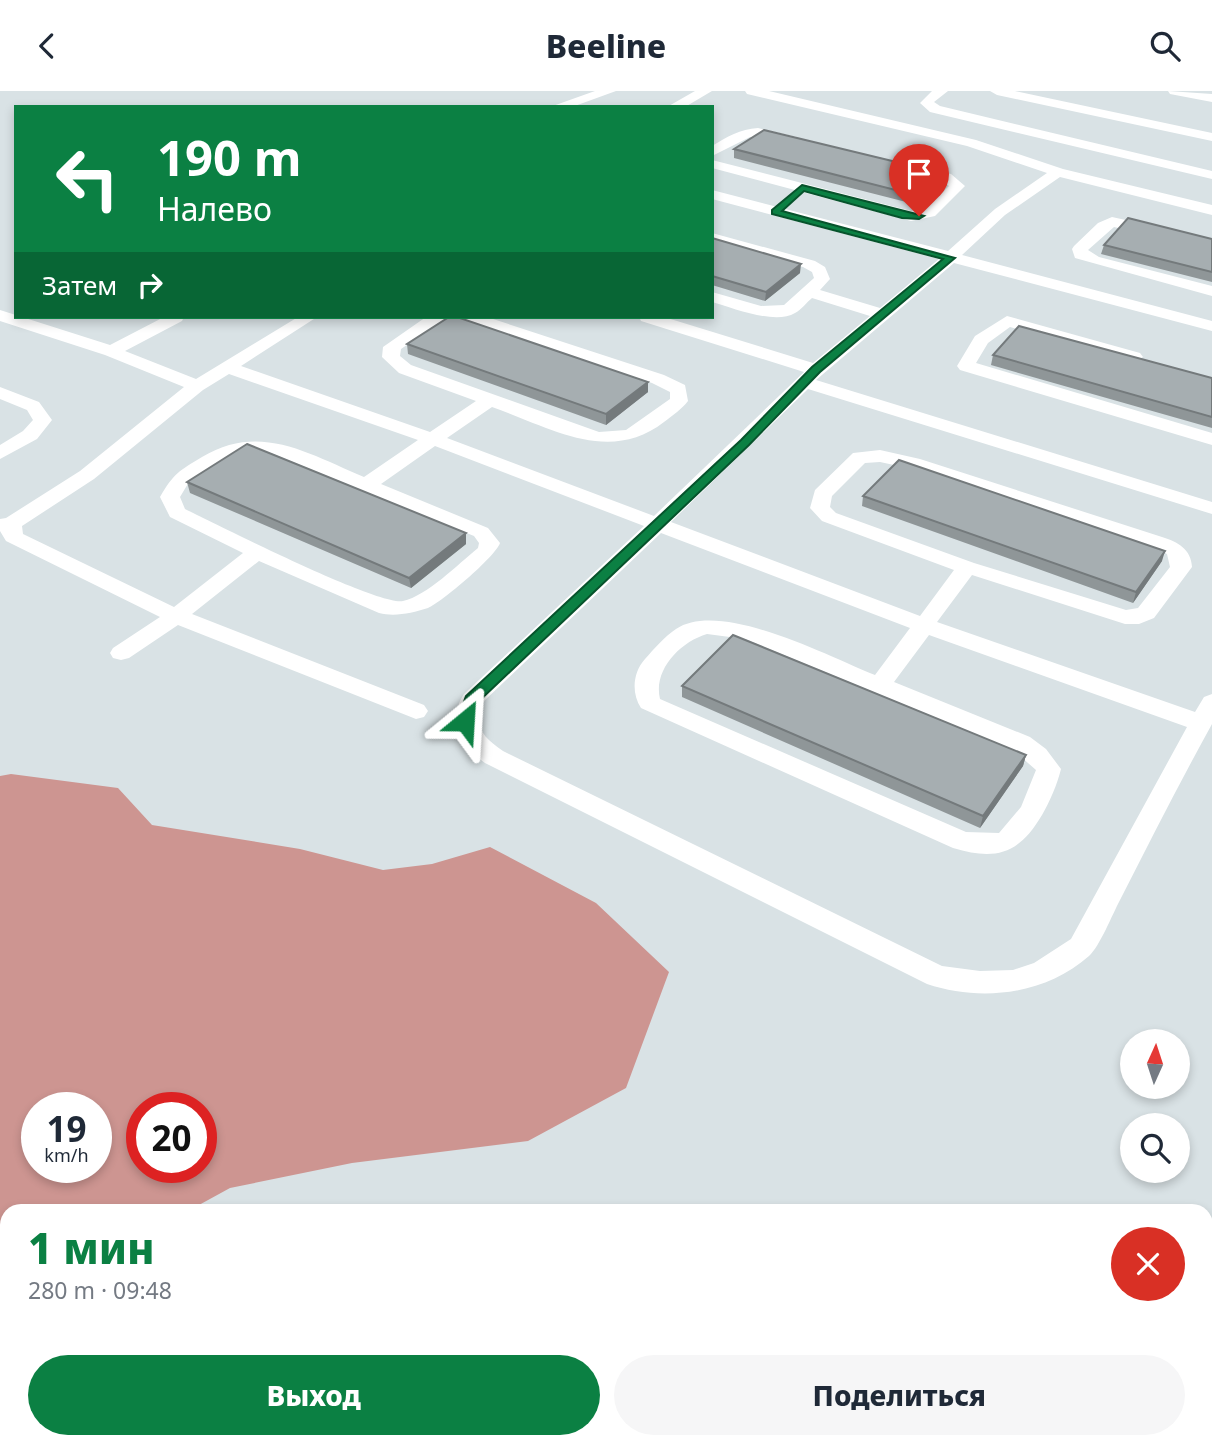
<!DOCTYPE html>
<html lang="ru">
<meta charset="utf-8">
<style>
:root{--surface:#fff;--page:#f6f6f7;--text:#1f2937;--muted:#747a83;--accent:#0b8043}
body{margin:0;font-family:"Noto Sans",sans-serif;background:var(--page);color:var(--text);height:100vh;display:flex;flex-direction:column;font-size:26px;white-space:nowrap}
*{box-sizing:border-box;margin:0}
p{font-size:23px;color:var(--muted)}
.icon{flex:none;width:38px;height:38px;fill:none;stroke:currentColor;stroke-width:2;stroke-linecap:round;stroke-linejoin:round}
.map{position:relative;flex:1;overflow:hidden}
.side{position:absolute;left:0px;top:1113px;width:1213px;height:245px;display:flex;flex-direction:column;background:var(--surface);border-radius:21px 21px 0 0;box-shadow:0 4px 10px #0003}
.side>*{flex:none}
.hud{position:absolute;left:14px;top:14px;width:700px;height:214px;border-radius:0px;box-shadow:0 4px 10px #0003;background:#0b8043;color:#fff;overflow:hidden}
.needle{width:46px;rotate:3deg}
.tools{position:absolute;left:1120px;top:938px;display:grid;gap:14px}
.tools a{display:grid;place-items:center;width:70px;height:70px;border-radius:50%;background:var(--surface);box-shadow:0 4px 10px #0003;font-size:35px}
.speed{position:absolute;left:21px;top:1001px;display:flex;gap:14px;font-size:35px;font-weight:700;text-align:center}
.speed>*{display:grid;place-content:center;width:91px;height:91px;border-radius:50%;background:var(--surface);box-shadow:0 4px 10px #0003;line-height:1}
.speed small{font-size:18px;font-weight:400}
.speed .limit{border:10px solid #d22;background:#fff;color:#111}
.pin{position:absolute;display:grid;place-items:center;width:60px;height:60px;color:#fff;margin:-72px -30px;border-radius:50% 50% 50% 0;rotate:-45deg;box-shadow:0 0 7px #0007}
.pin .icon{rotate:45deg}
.me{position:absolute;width:77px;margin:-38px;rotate:27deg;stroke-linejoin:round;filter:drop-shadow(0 0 5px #0008)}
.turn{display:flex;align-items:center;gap:24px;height:147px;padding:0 28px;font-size:32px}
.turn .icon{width:91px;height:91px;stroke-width:2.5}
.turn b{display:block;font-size:49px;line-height:60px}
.then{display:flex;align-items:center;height:66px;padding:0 28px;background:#0003;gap:14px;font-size:26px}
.round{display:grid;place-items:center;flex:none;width:74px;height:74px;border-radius:37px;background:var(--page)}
.overview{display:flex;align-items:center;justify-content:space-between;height:119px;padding:0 28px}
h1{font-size:42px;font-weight:800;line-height:52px;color:var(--accent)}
.action{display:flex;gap:14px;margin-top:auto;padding:14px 28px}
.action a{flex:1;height:80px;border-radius:42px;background:var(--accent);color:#fff;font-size:28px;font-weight:800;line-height:80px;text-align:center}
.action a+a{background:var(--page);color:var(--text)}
header{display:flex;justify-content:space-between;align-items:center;height:91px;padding:0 28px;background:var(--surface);font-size:32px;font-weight:800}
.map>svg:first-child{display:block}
.water{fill:#cd9591;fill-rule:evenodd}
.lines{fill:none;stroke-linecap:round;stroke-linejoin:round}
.lane{fill:#fff;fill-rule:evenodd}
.wall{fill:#8f9698}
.shaded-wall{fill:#747a7c}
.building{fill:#a6aeb1;stroke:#747a7c;stroke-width:2}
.route{fill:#0b8043;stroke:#07532c;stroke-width:2}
</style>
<header><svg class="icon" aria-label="back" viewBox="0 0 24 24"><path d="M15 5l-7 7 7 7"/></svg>Beeline<svg class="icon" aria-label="search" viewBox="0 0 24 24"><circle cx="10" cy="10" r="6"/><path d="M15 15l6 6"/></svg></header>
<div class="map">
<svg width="1212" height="1358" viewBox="0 0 1212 1358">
<rect width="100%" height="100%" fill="#d9e2e5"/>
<!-- water -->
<path class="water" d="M11,683L118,697L152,734L300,758L383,779L432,773L490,756L596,812L669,881L626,997L528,1050L352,1072L230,1097L188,1120H7V1194L0,1197V685ZM37,1017H96V1076H37ZM142,1017H201V1076H142Z"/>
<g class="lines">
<!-- lane -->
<path class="lane" d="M595,0H616L572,16H550Z
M695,0H712L685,16H667Z
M745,0H769L976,49L1063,78L1212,114V124L1060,86L1005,124L962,164L1212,230V240L954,172L816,289L1212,411V423L808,298L671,431L920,525L954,479L822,430L810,417L815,399L853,362L880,359L920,368L1162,446C1178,451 1191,458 1192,476L1154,527L1139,533H1125L972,484L937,531L1195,621L1204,606L1212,603V633C1180,691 1150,750 1120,809C1112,824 1100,855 1089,865C1045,904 981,911 927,893L485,672C462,654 445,632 464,603L644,435L435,355L381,393L488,437L500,452C495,466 442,511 428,517C412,522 395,526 379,522L259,470L192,523L424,614L428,620L424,626L416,628L178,534L129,567L121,569L113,567L110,562L113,557L160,526L6,450L0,440V428L6,427L80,380L184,296L105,264L0,230V219L110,254L164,226H184L182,230L125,260L196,288L298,226H317L241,275L430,341L476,310L399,282L382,266L383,256L426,226H487L664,284L685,294L688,310C682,318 672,325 664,331C609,374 549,336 492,316L447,347L654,425L804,281L641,230L639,226H664L813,272L870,225L812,207C807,211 801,219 795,222C775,234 733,217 712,211V201L761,215L784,214L814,187L812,181L803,176L712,152V142L815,170L825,176L830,188L820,199L880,217L939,168L712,108V99L948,160L995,118L1047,82L967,55L747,3ZM450,230L478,234L652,292L670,301V308L626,339L599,341L411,274L400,265L401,258L439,232ZM229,283L418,349L364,386C309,363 260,331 202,366C179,380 174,382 160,406L170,426L243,462L174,516L23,443L22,435L94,388L203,299ZM250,361L271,362L474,445L479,452L478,457C458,473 427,505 403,510C378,515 218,434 185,418L180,406L189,391L233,363ZM880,371L908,377L1148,454L1167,463L1170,476L1138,517L1126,519L974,472L836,422L830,416L832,405L865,372ZM661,442L910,537L875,584C829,566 721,508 676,538C665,545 654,558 645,568C633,581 631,602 641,617L953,757C996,770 1019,763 1042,724C1050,710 1057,694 1061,678L1046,658L1030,646L894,591L929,544L1187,636L1071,848L1034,872L1013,879L980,880L942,875L503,660C481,644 476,639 483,611ZM707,543L745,548L1012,658L1036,679L1021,716L999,742L966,741L660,608C653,579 680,551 707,543Z
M932,0H948L934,11L940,15L1212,80V88L930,21L920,12Z
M990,0H1015L1212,42V50L997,4Z
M1168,0L1212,3V11L1170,3Z
M758,37L797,46L799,49L792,53L750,46L712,65V55C727,46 740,38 758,37Z
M712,69L911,120L925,118L949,95L941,89L904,80L902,77L904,74L909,73L951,83L965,95L935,125L911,130L712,77Z
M1112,126L1212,148V158L1114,136L1088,159L1099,166L1212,195V205L1075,167L1072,158L1074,155L1098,132Z
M1007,225L1140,262L1143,266L1134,271L1010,236L988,252L976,272L1212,342V354L960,279L957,275L975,245Z
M0,296L39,311L52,329L37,348L0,368V354L23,340L33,329L27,319L0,308Z"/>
</g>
<!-- wall -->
<path class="wall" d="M734,58L942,82L940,92L914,113L734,67Z
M712,147L800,182L765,210L712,194Z
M1212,148V191L1101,163L1104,154Z
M407,253L648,301L606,334L408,263Z
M993,264L1212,287V337L991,274Z
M187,391L466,442V453L411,497L190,402Z
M863,405L1162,470L1133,512L862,415Z
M682,595L1026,664L1023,675L980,737L682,606Z"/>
<!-- shaded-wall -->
<path class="shaded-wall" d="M942,82L940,92L914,113L915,104Z
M801,173L800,182L765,210L766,201Z
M648,291V301L606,334V323Z
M466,442V453L411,497L409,487Z
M1165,460L1162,470L1133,512L1136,501Z
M1026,664L1023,675L980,737L983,725Z"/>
<!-- building -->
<path class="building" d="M764,39L942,82L915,104L734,58Z
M1128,127L1212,148V181L1104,154Z
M712,147L801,173L766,201L712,185Z
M449,226H457L648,291L606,323L407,253Z
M1019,235L1212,287V326L993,264Z
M247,353L466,442L409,487L187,391Z
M899,369L1165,460L1136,501L863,405Z
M733,544L1026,664L983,725L682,595Z"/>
<!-- route -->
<path class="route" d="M802,94L924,125L919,128L902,127L804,100L782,120L955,167L820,281L749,354L479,610L470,634H460L457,630L466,605L741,349L812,276L943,168L772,123V119Z"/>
</svg>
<div class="tools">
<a><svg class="needle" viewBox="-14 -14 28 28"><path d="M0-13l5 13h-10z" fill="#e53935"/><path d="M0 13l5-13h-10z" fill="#747a83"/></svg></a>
<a><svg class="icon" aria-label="search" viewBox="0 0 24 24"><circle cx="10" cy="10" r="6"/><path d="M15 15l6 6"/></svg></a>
</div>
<div class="speed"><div>19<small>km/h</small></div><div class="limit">20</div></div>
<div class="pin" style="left:919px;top:125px;background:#d93025"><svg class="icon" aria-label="arrive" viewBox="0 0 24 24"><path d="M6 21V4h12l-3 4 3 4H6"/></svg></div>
<svg class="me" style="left:465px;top:630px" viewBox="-20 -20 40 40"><path d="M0-17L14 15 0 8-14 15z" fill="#0b8043" stroke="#fff" stroke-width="4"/></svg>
<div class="hud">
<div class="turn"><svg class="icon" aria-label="left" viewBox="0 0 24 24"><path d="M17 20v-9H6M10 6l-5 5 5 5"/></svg><div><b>190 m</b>Налево</div></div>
<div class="then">Затем<svg class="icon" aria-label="right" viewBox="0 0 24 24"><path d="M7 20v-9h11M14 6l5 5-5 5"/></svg></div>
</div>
<section class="side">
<div class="overview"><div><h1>1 мин</h1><p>280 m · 09:48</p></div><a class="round" style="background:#d93025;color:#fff"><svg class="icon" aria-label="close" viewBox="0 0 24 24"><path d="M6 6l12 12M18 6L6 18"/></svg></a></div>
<div class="action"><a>Выход</a><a>Поделиться</a></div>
</section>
</div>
